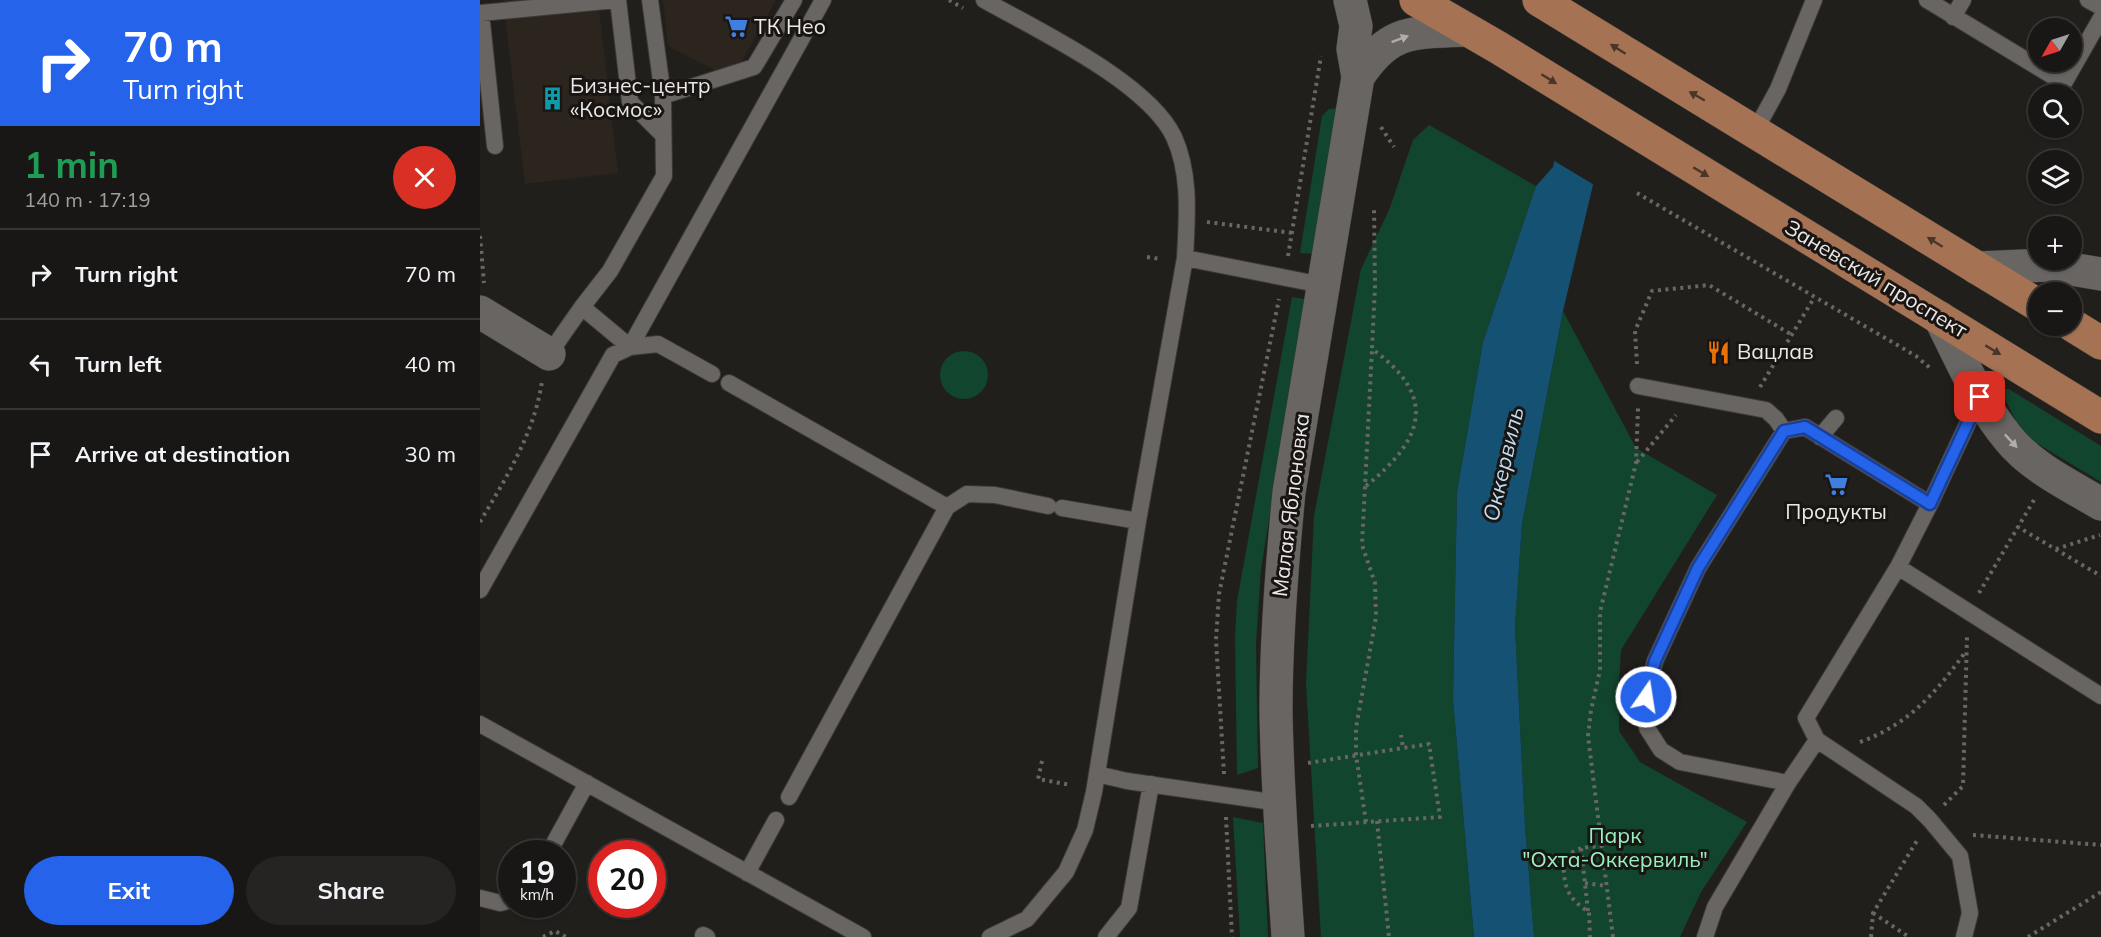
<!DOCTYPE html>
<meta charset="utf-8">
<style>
:root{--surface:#191715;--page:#262422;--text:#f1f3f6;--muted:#9f9fa0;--line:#373634;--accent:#2563eb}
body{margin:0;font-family:Mulish,sans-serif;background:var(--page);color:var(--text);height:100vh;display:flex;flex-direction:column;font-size:22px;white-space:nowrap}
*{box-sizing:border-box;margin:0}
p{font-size:20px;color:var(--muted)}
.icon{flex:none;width:33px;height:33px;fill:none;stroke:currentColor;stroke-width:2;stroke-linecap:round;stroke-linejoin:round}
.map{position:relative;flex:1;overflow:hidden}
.details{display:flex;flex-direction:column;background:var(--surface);width:480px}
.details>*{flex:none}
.banner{background:#2563eb;color:#fff;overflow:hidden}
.needle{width:39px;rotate:231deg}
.buttons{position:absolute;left:1548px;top:18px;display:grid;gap:12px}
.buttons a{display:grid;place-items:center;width:54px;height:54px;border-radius:50%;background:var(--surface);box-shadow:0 2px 4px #0004,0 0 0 2px var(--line);font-size:30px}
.speed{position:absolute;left:18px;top:840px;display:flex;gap:12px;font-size:30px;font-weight:700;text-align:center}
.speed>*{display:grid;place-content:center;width:78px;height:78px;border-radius:50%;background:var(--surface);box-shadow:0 2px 4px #0004,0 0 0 2px var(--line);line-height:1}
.speed small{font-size:15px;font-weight:400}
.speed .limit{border:9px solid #d22;background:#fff;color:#111}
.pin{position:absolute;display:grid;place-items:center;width:51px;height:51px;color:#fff;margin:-26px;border-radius:12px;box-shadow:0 3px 9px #0006}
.me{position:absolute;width:66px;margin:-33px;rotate:13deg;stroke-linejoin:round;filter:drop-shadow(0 0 4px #0008)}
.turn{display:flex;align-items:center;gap:21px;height:126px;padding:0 24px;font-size:27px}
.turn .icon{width:78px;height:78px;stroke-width:2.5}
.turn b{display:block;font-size:42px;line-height:51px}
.round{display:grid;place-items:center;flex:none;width:63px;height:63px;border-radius:32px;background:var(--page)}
.overview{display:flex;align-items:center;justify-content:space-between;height:102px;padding:0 24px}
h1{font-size:36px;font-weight:700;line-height:45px;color:#1e9e55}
.action{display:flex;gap:12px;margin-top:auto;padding:12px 24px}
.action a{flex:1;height:69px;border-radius:36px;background:var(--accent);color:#fff;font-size:24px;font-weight:700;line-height:69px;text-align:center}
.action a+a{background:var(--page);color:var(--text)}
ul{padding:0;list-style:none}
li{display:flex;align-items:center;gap:18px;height:90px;padding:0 24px;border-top:2px solid var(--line)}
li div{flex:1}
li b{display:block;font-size:22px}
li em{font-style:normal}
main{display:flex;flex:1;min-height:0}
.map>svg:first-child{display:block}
.built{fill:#2c251e}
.green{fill:#12452d}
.water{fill:#145173}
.pier{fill:#211f1c}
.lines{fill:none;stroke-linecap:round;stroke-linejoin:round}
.service-casing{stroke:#3c3a38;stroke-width:18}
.minor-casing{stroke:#3c3a38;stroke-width:34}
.primary-casing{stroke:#3c3a38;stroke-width:34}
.path{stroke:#696765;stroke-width:4;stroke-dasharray:3 4.5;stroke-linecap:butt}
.service{stroke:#686562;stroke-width:16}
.minor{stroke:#686562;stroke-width:33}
.primary{stroke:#a57253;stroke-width:33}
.path-bridge{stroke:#696765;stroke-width:4;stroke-dasharray:3 4.5;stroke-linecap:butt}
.oneway{fill:#b0aeac}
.oneway2{fill:#493629}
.route-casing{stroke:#184099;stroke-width:15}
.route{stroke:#2563eb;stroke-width:10}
.labels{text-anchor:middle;stroke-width:6;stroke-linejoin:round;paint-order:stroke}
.poi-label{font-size:21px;fill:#ebe9e8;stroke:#181513;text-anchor:start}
.street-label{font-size:21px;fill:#ebe9e8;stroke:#181513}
.park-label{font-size:21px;fill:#97f1bf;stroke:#181513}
.water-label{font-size:22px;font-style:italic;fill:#bfdef4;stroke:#181513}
</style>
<main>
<section class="details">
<div class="banner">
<div class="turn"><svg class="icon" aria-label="right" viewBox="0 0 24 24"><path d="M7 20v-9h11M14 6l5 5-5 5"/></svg><div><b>70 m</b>Turn right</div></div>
</div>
<div class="overview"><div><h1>1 min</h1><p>140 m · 17:19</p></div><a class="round" style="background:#d93025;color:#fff"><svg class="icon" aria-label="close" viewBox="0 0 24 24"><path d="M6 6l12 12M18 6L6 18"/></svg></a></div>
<ul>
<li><svg class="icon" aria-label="right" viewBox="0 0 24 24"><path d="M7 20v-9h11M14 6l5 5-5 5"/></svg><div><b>Turn right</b></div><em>70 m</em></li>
<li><svg class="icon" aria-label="left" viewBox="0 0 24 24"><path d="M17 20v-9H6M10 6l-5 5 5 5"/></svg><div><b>Turn left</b></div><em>40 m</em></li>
<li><svg class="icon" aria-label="arrive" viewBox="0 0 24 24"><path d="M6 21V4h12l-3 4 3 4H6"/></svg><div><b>Arrive at destination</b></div><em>30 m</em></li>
</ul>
<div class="action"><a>Exit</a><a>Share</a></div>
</section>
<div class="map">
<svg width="1621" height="937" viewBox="0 0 1621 937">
<rect width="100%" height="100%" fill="#211f1c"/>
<!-- built -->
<path class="built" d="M23,0H118L138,173L45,184Z
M183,0H296L252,79L188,46Z"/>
<!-- green -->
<path class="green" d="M857,108L833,254L820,253L842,116L849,109Z
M949,125L1056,186L1003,342L977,492L973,700L994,937H841L826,684L834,516L881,269L909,210L933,140Z
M812,297L825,299L781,569L776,644L778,768L757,775L755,637L757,601Z
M1083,311L1156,448L1237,495L1141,650L1139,683V731L1160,762L1267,822L1221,892L1200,937H1054L1045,826L1035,626L1042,524Z
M460 375a24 24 0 1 1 48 0a24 24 0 1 1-48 0Z
M1524,389H1529L1621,446V482L1553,441L1539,427L1523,395L1522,392Z
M753,817L783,823L788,937H760Z"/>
<!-- water -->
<path class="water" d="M1108,0H1157L1083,311L1042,524L1035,626L1045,826L1054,937H994L973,700L977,492L1003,342L1056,186L1073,167Z"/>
<!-- pier -->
<path class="pier" d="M1105,0H1160L1116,186L1071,159Z"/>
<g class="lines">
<defs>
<path id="service" d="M138,0L150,102L183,135
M504,0C557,30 668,82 694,137C711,175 707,217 705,258
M1447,0L1584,83L1621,18
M1608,0L1621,7
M1473,17L1483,0
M183,96L274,67L314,0
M1275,131L1298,89L1334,0
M15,146L1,13L136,0
M102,307L130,271L184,176L183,96L170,0
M69,354L102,307L150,347L343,0
M249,383L467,507
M1158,386L1286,410L1296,419L1304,431
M1500,397L1450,504L1418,567L1621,696
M1340,437L1356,418
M582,508L658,521
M0,590L133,355L150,347L178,344L232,374
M0,724L383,937
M1337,740L1436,806L1450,820L1480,856L1490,913L1484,937
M617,774L647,781L799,803
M1308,783L1200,762L1181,750L1167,728L1166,697L1175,661L1218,568L1304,431L1325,427L1450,504
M309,797L467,507L487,494L515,495L568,506
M68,854L107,783
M267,873L296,820
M0,898L20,903L32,900
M223,935L227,937
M510,937L547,919L586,872L605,830L614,792L658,521L705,258L842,285
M626,937L649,908L671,784
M1225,937L1235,907L1308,783L1337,740L1326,718L1418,567"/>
<path id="minor" d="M878,77C910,28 933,33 987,30
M1497,268L1567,265L1621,274
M0,312L69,354
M1460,318C1481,359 1499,403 1528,438C1551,467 1589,485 1621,504
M808,937C803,861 797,786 796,710C796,637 802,564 809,492L878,77L873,49L876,26L870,0"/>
<path id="primary" d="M936,0L1019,48L1621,417
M1059,0L1558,305
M1592,325L1621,343"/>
</defs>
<!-- service casing -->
<use href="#service" class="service-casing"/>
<!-- minor casing -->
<use href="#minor" class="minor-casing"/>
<!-- primary casing -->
<use href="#primary" class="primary-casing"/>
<!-- path -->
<path class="path" d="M469,0L483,8
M901,127L914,147
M1157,193L1436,356L1450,368
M727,222L813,233
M0,236L4,283
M808,256L841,56
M667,257L680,259
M1157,364L1155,331L1172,291L1229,285L1312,335
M1280,387L1334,298
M1157,462L1196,415
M886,486C943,440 959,397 892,349L895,286L894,207
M1554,500L1538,527L1621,576
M0,522C26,478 55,432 62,381
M1576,549L1620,535
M1499,593L1538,527
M1380,742C1428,725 1457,692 1486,651
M562,761L558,779L591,785
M828,763L923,748
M744,774L736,640L739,594L799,299
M1464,805L1483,786L1487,637
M746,817L752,937
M897,821L909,937
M831,826L960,817L949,744L923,748L921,735
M1493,835L1621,845
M1101,848C1098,850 1091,852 1089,855C1084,860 1083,867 1084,873C1085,892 1093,902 1109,912L1110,937
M1105,883L1126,886
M1108,911L1101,848L1121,846
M1393,913L1429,937
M63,937L75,931L86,937
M1133,937L1108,736L1111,710L1120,670V612L1156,463L1158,408
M1391,937L1393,913L1438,839
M1548,937L1621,892"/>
<!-- service -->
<use href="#service" class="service"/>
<!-- minor -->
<use href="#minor" class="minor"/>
<!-- primary -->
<use href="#primary" class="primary"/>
<!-- path-bridge -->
<path class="path-bridge" d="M886,822L876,755V728L896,617L895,583L882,545L892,349"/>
</g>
<!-- one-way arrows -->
<defs><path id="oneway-solid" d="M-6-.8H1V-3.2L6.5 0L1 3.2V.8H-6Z" transform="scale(1.5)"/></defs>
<g class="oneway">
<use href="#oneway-solid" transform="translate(920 39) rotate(-21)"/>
<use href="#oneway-solid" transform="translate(1531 441) rotate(47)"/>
</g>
<g class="oneway2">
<use href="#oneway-solid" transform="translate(1138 49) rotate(-148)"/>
<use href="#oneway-solid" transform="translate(1069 79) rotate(32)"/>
<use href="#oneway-solid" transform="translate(1217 96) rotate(-150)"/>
<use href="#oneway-solid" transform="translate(1221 172) rotate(31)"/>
<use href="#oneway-solid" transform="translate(1455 242) rotate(-148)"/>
<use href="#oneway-solid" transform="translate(1513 350) rotate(31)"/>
</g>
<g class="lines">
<defs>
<path id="route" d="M1166,697L1175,661L1218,568L1304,431L1325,427L1450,504L1500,397"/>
</defs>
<!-- route casing -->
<use href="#route" class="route-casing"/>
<!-- route -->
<use href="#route" class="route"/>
</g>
<!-- icons -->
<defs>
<symbol id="supermarket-bare" viewBox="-9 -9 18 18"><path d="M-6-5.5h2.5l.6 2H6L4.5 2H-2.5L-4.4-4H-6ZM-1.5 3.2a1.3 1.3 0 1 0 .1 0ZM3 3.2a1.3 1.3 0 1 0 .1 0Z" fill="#3f7fe0" stroke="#181513" stroke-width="2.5" paint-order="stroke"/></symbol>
<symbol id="building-bare" viewBox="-9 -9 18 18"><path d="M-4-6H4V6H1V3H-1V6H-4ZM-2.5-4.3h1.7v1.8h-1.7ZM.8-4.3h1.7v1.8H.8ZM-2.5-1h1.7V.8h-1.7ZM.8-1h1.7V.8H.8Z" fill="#0f9aa8" stroke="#181513" stroke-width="2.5" paint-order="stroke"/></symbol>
<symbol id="restaurant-bare" viewBox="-9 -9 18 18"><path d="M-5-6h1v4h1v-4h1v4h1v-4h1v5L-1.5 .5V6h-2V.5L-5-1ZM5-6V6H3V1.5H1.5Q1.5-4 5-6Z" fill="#e8710a" stroke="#181513" stroke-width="2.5" paint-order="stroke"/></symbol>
</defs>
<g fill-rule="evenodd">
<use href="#supermarket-bare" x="240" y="10" width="33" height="33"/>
<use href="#building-bare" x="56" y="82" width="33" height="33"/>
<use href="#restaurant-bare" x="1222" y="336" width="33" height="33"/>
<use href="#supermarket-bare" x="1340" y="468" width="33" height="33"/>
</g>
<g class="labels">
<!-- poi labels -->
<g class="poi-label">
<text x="274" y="34">ТК Нео</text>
<text x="90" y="93">Бизнес-центр<tspan x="90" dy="24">«Космос»</tspan></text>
<text x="1257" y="359">Вацлав</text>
<text x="1356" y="519" text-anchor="middle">Продукты</text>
</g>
<!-- street labels -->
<g class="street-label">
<text transform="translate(1396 279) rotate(31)" y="7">Заневский проспект</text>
<text transform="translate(811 505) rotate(-83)" y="7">Малая Яблоновка</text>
</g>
<!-- park labels -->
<g class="park-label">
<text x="1135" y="843">Парк<tspan x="1135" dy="24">"Охта-Оккервиль"</tspan></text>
</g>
<!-- water labels -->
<g class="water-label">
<text transform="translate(1023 464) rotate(-77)" y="8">Оккервиль</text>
</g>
</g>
</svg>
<div class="buttons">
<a><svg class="needle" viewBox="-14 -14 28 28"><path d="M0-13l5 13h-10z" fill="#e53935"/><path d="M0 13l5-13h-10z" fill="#9f9fa0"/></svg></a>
<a><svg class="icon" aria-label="search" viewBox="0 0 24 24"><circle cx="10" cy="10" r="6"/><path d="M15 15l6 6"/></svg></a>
<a><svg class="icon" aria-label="layers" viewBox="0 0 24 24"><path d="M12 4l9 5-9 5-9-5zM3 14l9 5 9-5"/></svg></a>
<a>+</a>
<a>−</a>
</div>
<div class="speed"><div>19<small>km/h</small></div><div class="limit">20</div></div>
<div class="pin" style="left:1500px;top:397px;background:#d93025"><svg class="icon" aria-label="arrive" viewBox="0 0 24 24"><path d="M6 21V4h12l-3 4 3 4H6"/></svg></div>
<svg class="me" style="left:1166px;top:697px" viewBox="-20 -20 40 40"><circle r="17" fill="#2563eb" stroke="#fff" stroke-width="3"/><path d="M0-11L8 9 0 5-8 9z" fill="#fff"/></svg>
</div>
</main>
